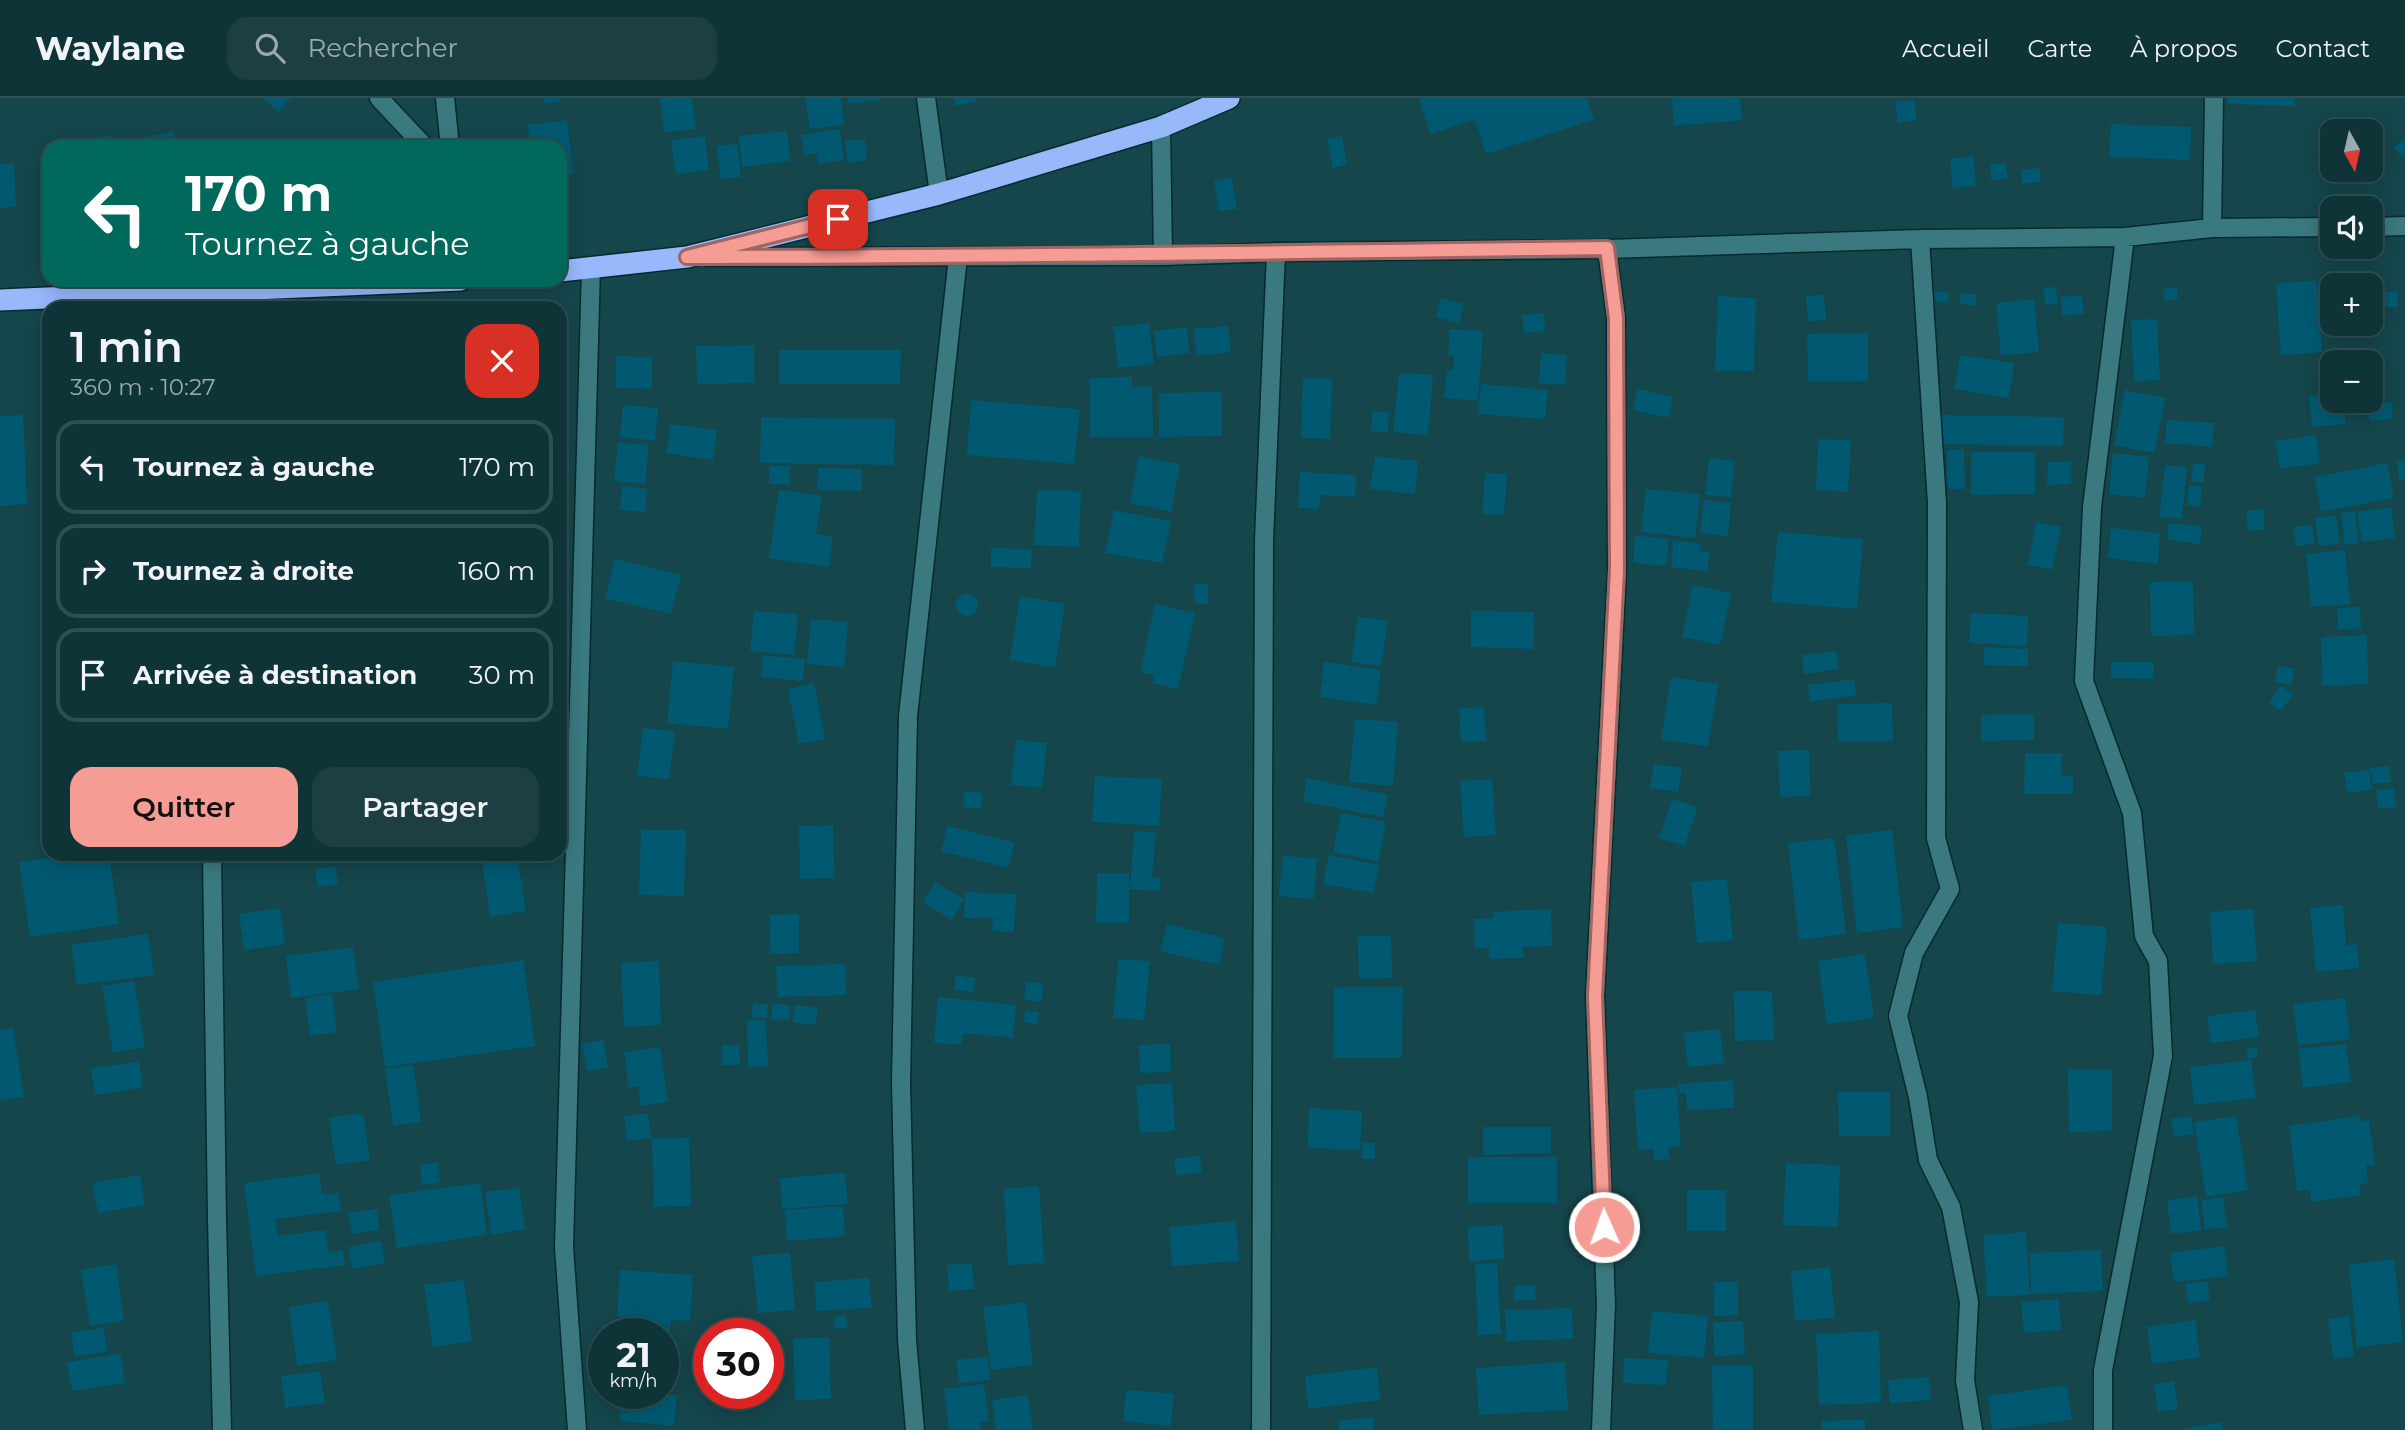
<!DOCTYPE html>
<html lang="fr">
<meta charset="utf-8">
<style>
:root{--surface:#0f3438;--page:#1d3f43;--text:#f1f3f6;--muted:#9baaae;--line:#2f4f53;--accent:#f59c95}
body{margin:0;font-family:Montserrat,sans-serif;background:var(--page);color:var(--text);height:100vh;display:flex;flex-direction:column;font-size:26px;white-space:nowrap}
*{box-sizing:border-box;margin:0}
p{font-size:23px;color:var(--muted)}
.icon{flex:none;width:38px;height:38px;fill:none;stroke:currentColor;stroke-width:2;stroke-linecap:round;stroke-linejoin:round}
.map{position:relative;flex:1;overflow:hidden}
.drawer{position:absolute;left:42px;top:203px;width:525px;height:560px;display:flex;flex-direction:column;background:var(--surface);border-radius:21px;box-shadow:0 4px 18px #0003,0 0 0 2px var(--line)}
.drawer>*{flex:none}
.top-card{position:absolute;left:42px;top:42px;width:525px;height:147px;border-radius:21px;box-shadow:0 4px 18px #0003,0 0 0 2px var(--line);background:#00695c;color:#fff;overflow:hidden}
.needle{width:46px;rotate:172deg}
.fabs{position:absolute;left:2320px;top:21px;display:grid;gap:14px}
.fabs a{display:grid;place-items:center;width:63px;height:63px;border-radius:14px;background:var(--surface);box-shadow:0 4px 18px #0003,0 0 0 2px var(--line);font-size:35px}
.speed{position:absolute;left:588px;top:1220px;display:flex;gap:14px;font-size:35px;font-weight:700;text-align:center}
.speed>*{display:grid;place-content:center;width:91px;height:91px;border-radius:50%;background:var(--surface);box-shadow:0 4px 18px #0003,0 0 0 2px var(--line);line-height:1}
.speed small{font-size:18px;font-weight:400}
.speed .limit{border:10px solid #d22;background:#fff;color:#111}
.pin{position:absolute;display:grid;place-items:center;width:60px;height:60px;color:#fff;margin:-30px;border-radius:14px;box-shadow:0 4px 10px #0006}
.me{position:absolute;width:77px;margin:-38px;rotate:358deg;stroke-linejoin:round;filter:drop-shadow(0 0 5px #0008)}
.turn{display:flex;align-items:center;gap:24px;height:147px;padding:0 28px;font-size:32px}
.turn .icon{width:91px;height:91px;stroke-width:2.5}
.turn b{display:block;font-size:49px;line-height:60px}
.round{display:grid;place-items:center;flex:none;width:74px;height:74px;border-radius:21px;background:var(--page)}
.summary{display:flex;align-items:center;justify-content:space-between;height:119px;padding:0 28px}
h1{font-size:42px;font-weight:600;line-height:52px}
.action{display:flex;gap:14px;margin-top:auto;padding:14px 28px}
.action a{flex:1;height:80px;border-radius:21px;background:var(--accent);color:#111;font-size:28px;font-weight:600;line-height:80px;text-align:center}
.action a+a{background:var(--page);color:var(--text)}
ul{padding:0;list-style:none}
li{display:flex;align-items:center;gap:21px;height:94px;margin:0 14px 10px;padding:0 14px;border:4px solid var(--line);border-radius:21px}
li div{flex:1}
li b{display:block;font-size:26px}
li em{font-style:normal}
header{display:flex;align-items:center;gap:42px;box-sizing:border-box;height:98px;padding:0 35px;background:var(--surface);border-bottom:2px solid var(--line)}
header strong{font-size:33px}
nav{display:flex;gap:38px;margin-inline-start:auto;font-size:24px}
.search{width:490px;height:63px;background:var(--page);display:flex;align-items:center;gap:18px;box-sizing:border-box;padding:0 24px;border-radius:21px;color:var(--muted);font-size:26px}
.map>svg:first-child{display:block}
.building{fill:#015971}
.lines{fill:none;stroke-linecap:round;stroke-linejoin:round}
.minor-casing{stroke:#072a2e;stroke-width:21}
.highway-casing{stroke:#072a2e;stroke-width:24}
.minor{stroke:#3a7980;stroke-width:18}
.highway{stroke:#98b8fc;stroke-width:21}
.route-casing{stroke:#9f6561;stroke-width:18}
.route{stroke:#f59c95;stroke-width:12}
</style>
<header>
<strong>Waylane</strong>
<div class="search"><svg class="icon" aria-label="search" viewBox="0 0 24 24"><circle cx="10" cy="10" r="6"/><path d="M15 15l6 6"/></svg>Rechercher</div>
<nav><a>Accueil</a><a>Carte</a><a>À propos</a><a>Contact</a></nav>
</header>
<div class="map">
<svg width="2405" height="1332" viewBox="0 0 2405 1332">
<rect width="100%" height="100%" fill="#14464b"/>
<!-- building -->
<path class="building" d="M263,0H291L278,14Z
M543,0H560L561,3L544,6Z
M660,0H692L696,31L664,34Z
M805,0H841L844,27L810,31Z
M848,0H879V2L849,6Z
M953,0H976L977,3L956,8Z
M1419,0H1587L1594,22L1486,56L1475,22L1430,36Z
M1672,0H1740L1742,22L1674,28Z
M2228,0H2295V8L2228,6Z
M1914,2L1917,22L1898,25L1895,4Z
M567,22L574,76L560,78V49H530L528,27Z
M2111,26L2191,29L2190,62L2109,59Z
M840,31L844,62L819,66L817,55L804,57L801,37Z
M787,33L790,63L742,69L739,38Z
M174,34L177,49H141L139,40Z
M113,37L115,49H95L94,40Z
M705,38L709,72L676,76L671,42Z
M1342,38L1347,67L1333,70L1327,41Z
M2405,40V59L2404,60L2394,50Z
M865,41L867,62L848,65L845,43Z
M2384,43V61L2371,62V44Z
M88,44V49H58V47Z
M737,46L741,79L721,81L717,48Z
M1973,58L1976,88L1953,90L1950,61Z
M14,65L16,109L0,110V66Z
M2006,65L2008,81L1991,82L1990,66Z
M2039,70L2041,84L2022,86L2021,72Z
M1232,80L1237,111L1219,113L1214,82Z
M2317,182L2322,254L2281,257L2276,186Z
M2056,189L2058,206L2045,207L2043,190Z
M2177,189L2178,201L2164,203L2163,191Z
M1936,193L1949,195L1947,205L1934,203Z
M2398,193V209L2371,210V195Z
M1961,194L1977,197L1975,208L1960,206Z
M1824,197L1826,222L1808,223L1806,198Z
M2082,197L2084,216L2062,218L2061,199Z
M1718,198L1756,200L1754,273H1715Z
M1441,200L1464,206L1459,225L1436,219Z
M2034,201L2039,254L2001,257L1996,205Z
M1544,215L1545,233L1524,235L1522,217Z
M2157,221L2160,282L2134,284L2131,222Z
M1149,225L1154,266L1118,270L1113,229Z
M1228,228L1231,254L1196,258L1194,231Z
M1187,229L1189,255L1157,259L1154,233Z
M1450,231L1483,233L1478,303L1444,300L1447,272H1453L1454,258L1448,257Z
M1868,235V283H1808L1807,236Z
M754,247V285L697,286L696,248Z
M779,252H901L900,286H779Z
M1541,255L1567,257L1565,287L1539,285Z
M1960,257L2014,265L2009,300L1954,291Z
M616,258L652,259V291L616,290Z
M1399,275L1433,277L1428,337L1393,334Z
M1132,279V289L1152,288L1153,339H1090V280Z
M1303,280L1332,281L1330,341L1301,340Z
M1481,286L1548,292L1545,321L1478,316Z
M1638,291L1673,299L1668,320L1633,312Z
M2125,292L2166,300L2154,355L2114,347Z
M1222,294V338L1159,339V295Z
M2333,296V303H2343L2346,326L2312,329L2309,298Z
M971,302L1080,311L1074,366L967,357Z
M2391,304L2393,321L2369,323L2368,306Z
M623,307L658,310L655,343L620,339Z
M1372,313L1389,314L1388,334L1371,333Z
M23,317L27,406L0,408V318Z
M1935,317L2064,319L2063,348L1935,346Z
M761,319L895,321L894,367L760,365Z
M2167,322L2214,325L2212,349L2165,345Z
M671,326L717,332L713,362L666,355Z
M2316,337L2320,365L2280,371L2275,343Z
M1818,341L1851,342L1848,394L1816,392Z
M618,344L649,347L645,386L614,383Z
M1964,351L1965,391H1948L1947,352Z
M1971,354H2035V396L1971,397Z
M2113,355L2149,359L2145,400L2109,396Z
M1139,358L1180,366L1171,414L1130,405Z
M1375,358L1418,363L1415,396L1370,391Z
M1709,360L1735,363L1731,399L1705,397Z
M2405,362V382H2399L2397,363Z
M2048,364H2071V386L2047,387Z
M2193,365L2205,366L2203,385L2191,383Z
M2387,365L2394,400L2321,414L2315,379Z
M2165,367L2187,369L2182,421L2159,419Z
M769,368H790V387L769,386Z
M818,370L862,371V393L817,392Z
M1300,374L1356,377L1355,399L1320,397L1319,411L1298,410Z
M1485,375L1507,376L1504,417L1482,416Z
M2189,387L2202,389L2200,409L2187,407Z
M622,388L647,391L645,414L620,412Z
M1646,391L1700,396L1695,440L1641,434Z
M779,392L822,398L816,436L833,439L829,469L769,460Z
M1037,392L1081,393L1079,449L1034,447Z
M1704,402L1731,405L1728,438L1700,435Z
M2391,409L2395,440L2362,444L2357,414Z
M2263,411L2265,431L2248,433L2246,413Z
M1114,412L1171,423L1162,465L1105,455Z
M2355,413L2359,445L2345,447L2341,415Z
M2336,417L2340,445L2319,448L2315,420Z
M2036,424L2061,429L2052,472L2028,467Z
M2168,425L2202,428L2200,446L2167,442Z
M2312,427L2314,446L2296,448L2293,429Z
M2111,430L2160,435L2158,466L2108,460Z
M1778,434L1863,441L1857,511L1771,504Z
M1635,437L1669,441L1666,468L1633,465Z
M1673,442L1701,446L1700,453L1710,454L1707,473L1671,469Z
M991,450L1032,451L1031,470L991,469Z
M2345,452L2350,506L2311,509L2306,456Z
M615,461L681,477L671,516L605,500Z
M2193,483L2194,537L2151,538L2150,484Z
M1194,486H1208V506H1195Z
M1693,487L1731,495L1720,547L1682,539Z
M956 507a11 11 0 1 1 22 0a11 11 0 1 1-22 0Z
M1020,498L1065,506L1055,570L1010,562Z
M1155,506L1195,515L1178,591L1153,585L1154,577L1140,574Z
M2360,509L2361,531H2338L2337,510Z
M754,513L798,516L794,557L750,553Z
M1471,513L1534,514V551L1471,549Z
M1971,515L2028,518L2027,548L1969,545Z
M1358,519L1388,523L1381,568L1351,564Z
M811,521L848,524L844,569L807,566Z
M2367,537L2368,586L2322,588L2321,539Z
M1984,549L2028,551V568L1984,567Z
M1836,553L1839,571L1804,576L1802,557Z
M763,557L805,561L803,583L761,579Z
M673,563L734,569L728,631L667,625Z
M1324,564L1381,572L1376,607L1320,599Z
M2111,564H2154L2153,581L2111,580Z
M2278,568L2295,571L2291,587L2275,584Z
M1671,579L1718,586L1708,648L1661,642Z
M1854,581L1856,597L1810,604L1808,587Z
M814,585L825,641L799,646L788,591Z
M2281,588L2293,596L2281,613L2269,605Z
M1892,605L1893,643L1838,644L1837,606Z
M1484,609L1486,643L1461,644L1459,610Z
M2034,616V642L1981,643V617Z
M1355,621L1398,624L1393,688L1349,684Z
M643,630L675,633L669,681L637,678Z
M1016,642L1047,645L1042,690L1011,687Z
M1809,652L1810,698L1780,699L1778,653Z
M2025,655H2062L2061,678H2073V696H2024Z
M1654,666L1682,670L1678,694L1650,690Z
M2389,668L2391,684L2373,686L2370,670Z
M2369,672L2372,692L2347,695L2344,675Z
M1095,678L1162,681L1159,728L1092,724Z
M1307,680L1388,697L1383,719L1303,703Z
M1492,681L1496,737L1464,739L1460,683Z
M2394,690L2396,709L2378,711L2376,692Z
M965,693L983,695L981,711L963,709Z
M1672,701L1698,709L1685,748L1659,740Z
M1341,715L1386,724L1378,764L1333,754Z
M833,727L834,780L800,781L799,728Z
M948,728L1015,745L1008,770L941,753Z
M641,732H686L684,798L639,797Z
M1892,732L1903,829L1857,835L1846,738Z
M1134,733L1156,735L1152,779L1161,780L1159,793L1130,791Z
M1834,740L1846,836L1799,842L1788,745Z
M74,756H109L119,826L30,839L19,764Z
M481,756H517L526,813L490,819Z
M1329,757L1379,767L1373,795L1323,786Z
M1283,758L1317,760L1314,801L1279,798Z
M335,768L338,786L318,789L315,771Z
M1097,775H1129V825H1096Z
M1727,781L1733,842L1697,845L1691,784Z
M935,784L964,801L952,822L923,804Z
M965,794L1016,796L1014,834L992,833L993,820H964Z
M2343,807L2346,848L2357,846L2359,870L2316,874L2310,810Z
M280,810L285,846L244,852L239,816Z
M1551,811L1552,848L1523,849L1524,860L1490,861L1489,850L1475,851L1474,821L1494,820V814Z
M2253,811L2257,863L2213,866L2210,814Z
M799,816V855L770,856V817Z
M2058,825L2107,829L2101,897L2052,893Z
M1167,826L1225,840L1219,867L1160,853Z
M148,836L154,877L77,887L71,847Z
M1358,838H1391L1392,880L1359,881Z
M353,849L359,891L291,900L286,858Z
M1865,856L1874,920L1827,926L1818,863Z
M1118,861L1150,863L1144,922L1113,920Z
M523,862L535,948L385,969L373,884Z
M659,863L661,927L624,929L621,865Z
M845,866L846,897L777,899L776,868Z
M956,877L975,880L974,894L954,892Z
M134,883L145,949L113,955L102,888Z
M1026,884L1043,885L1042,904L1024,902Z
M1334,889H1403L1402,960H1333Z
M1734,893H1772L1774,942L1735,943Z
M332,896L337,934L310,938L305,900Z
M938,899L1016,907L1013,940L963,935L961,947L934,945Z
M2345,900L2350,941L2298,947L2293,906Z
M753,905L768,906L767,920L752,919Z
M773,906L790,907L789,922L771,921Z
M795,907L818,910L815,927L792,924Z
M2255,912L2259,939L2211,945L2207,918Z
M1025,913L1039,914L1038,926L1024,925Z
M747,922H766L768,968L748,969Z
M13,930L24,999L0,1002V932Z
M1720,931L1724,965L1688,969L1684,935Z
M603,942L608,969L587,973L582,946Z
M1170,946L1171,974L1140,975L1139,947Z
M2346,946L2351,984L2303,990L2298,951Z
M722,947H739L740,967H722Z
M660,949L668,1004L641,1008L638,988L629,990L624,954Z
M2257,949L2258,959L2248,961L2247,951Z
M2251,962L2256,1000L2194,1007L2190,969Z
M139,964L143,989L95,997L91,970Z
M413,967L421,1024L393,1028L385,971Z
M2068,971H2112V1033L2069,1034Z
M1733,982L1734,1010L1687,1012L1686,995H1679L1678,986Z
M1172,985L1175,1033L1140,1035L1136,987Z
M1677,989L1681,1049H1668L1669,1061L1654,1062V1051L1638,1052L1634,992Z
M1838,994H1890V1038H1839Z
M1309,1010L1362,1013L1360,1052L1308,1050Z
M363,1015L370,1062L336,1067L329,1020Z
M648,1015L651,1040L627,1043L624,1018Z
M2191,1018L2194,1036L2175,1039L2171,1021Z
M2236,1018L2248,1092L2206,1099L2194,1024Z
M2360,1018V1023L2369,1022L2375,1067H2366L2368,1085L2360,1086L2361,1097L2311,1104L2310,1092L2297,1093L2289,1028Z
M1483,1029H1551V1055L1483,1057Z
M652,1040H689L691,1108L654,1109Z
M1362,1044L1375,1045V1061H1362Z
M1200,1057L1202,1074L1176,1078L1174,1061Z
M1468,1059H1557V1105H1468Z
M438,1064L440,1085L422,1087L420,1067Z
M1786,1065L1840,1067L1838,1129L1783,1127Z
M319,1075L322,1096L338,1095L341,1113L275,1121L278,1138L325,1132L329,1155L343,1152L345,1167L256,1178L244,1085Z
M845,1075L848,1106L782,1111L780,1080Z
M140,1077L145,1107L98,1115L92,1085Z
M480,1085L487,1137L397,1150L389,1097Z
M1039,1088L1044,1165L1008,1167L1004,1091Z
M519,1090L525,1131L492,1137L485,1094Z
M1687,1092H1726V1133H1687Z
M2197,1098L2201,1132L2171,1136L2167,1103Z
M2223,1099L2227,1129L2205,1132L2201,1102Z
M843,1108L845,1138L787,1143L785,1112Z
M377,1111L379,1132L352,1136L349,1115Z
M1236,1123L1239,1163L1172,1168L1169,1129Z
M1503,1127L1504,1161L1469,1164L1468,1129Z
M2026,1134L2030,1197L1987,1199L1983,1137Z
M381,1143L385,1165L352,1171L348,1149Z
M2224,1148L2228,1178L2174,1184L2170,1155Z
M2101,1152L2103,1193L2031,1196L2030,1155Z
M790,1155L795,1212L758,1215L752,1158Z
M2394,1161L2403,1244L2357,1249L2349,1167Z
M972,1165L974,1191L949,1193L947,1167Z
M1497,1165L1501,1236L1478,1237L1475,1166Z
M116,1166L124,1223L90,1228L81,1172Z
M1830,1169L1835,1220L1795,1223L1791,1173Z
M620,1172L693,1177L690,1223L671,1222L669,1236L639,1234L640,1221L617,1218Z
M869,1180L872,1210L816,1213L815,1184Z
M464,1182L472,1243L433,1249L424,1187Z
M2207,1183L2210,1202L2188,1205L2185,1186Z
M1714,1184H1738V1217L1714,1218Z
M1535,1187L1536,1202L1515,1203L1514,1188Z
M2059,1201L2061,1232L2024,1235L2021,1204Z
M328,1203L337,1262L297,1268L289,1209Z
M1026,1204L1033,1267L991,1272L983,1209Z
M1572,1210L1573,1241L1506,1243L1505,1212Z
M1652,1213L1708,1218L1704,1260L1648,1255Z
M846,1217L848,1230L835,1231L834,1219Z
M2349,1218L2354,1258L2333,1261L2328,1221Z
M2195,1222L2200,1259L2152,1266L2147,1229Z
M1743,1223L1745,1257L1714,1258L1713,1224Z
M104,1230L107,1254L74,1258L71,1234Z
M1879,1233L1881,1305L1819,1307L1816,1236Z
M829,1239L831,1301L795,1302L793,1241Z
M121,1256L125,1285L72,1293L67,1264Z
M987,1259L990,1282L959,1285L956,1262Z
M1624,1260L1668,1262L1666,1287L1623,1285Z
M1565,1264L1568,1312L1479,1317L1476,1270Z
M1712,1267H1753V1332H1713Z
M1377,1269L1380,1302L1308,1311L1305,1278Z
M320,1273L325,1305L285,1310L281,1278Z
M1929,1279L1931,1302L1890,1305L1888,1282Z
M2174,1283L2178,1311L2158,1314L2154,1286Z
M984,1286L989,1323L980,1324L981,1332H949L944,1291Z
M2067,1287L2072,1322L1992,1332L1988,1298Z
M1126,1292L1174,1296L1171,1328L1123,1323Z
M622,1295L677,1297L674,1328L620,1323Z
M1028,1297L1033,1332H996L992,1302Z
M1373,1320V1332H1339V1322Z
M1865,1322V1332H1822V1323Z
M2221,1324L2223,1332H2181V1331Z"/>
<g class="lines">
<defs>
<path id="minor" d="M379,0L425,49
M445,0L450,49
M926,0L939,96
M1161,29L1163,158
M2371,129L2405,128
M2212,130L2214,0
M1920,141L1937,405L1936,740L1950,791L1914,855L1898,918L1918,999L1928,1062L1951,1109L1969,1204L1965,1282L1973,1332
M708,159L1163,158L1276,154L1607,151L1920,141L2125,139L2212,130L2333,129
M214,210V193
M212,756L217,1121L222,1332
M577,1332L564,1149L591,170
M915,1332L907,1242L901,985L908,618L958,159
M1261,1332L1264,443L1276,154
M1601,1332L1606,1207L1595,898L1617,472L1616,220L1607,151
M2103,1332V1272L2163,958L2158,863L2144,838L2132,715L2084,583L2092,409L2125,139"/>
<path id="highway" d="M560,173L687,159L939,96L1161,29L1229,0
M0,202L461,182"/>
</defs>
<!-- minor casing -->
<use href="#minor" class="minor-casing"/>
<!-- highway casing -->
<use href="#highway" class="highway-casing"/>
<!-- minor -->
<use href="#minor" class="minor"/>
<!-- highway -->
<use href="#highway" class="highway"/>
</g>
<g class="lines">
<defs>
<path id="route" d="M838,121L687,159C993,159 1300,154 1607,150L1616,220L1617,472L1595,898L1604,1129"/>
</defs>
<!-- route casing -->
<use href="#route" class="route-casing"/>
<!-- route -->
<use href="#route" class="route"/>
</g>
</svg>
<div class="fabs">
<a><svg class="needle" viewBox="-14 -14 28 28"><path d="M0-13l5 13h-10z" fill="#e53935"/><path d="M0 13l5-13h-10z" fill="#9baaae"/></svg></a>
<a><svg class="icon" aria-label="sound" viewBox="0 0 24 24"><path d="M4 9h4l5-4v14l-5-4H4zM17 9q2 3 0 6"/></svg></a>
<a>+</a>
<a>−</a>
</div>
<div class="speed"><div>21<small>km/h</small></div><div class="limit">30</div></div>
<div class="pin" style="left:838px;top:121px;background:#d93025"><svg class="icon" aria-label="arrive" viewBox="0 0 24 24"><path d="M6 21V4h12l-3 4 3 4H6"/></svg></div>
<svg class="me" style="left:1604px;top:1129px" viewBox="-20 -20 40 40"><circle r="17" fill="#f59c95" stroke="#fff" stroke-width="3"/><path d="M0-11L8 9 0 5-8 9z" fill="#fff"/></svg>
<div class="top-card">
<div class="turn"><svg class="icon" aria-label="left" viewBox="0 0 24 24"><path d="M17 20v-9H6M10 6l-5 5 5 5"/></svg><div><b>170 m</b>Tournez à gauche</div></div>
</div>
<section class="drawer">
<div class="summary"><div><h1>1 min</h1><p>360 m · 10:27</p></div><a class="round" style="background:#d93025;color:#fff"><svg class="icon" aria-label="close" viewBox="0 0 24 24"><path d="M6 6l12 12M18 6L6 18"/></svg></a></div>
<ul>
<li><svg class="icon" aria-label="left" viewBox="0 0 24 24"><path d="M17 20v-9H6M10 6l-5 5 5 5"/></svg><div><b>Tournez à gauche</b></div><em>170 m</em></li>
<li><svg class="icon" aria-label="right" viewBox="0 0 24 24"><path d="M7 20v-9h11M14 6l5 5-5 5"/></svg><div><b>Tournez à droite</b></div><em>160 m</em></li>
<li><svg class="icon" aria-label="arrive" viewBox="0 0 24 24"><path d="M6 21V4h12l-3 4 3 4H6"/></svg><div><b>Arrivée à destination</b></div><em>30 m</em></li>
</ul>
<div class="action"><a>Quitter</a><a>Partager</a></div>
</section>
</div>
